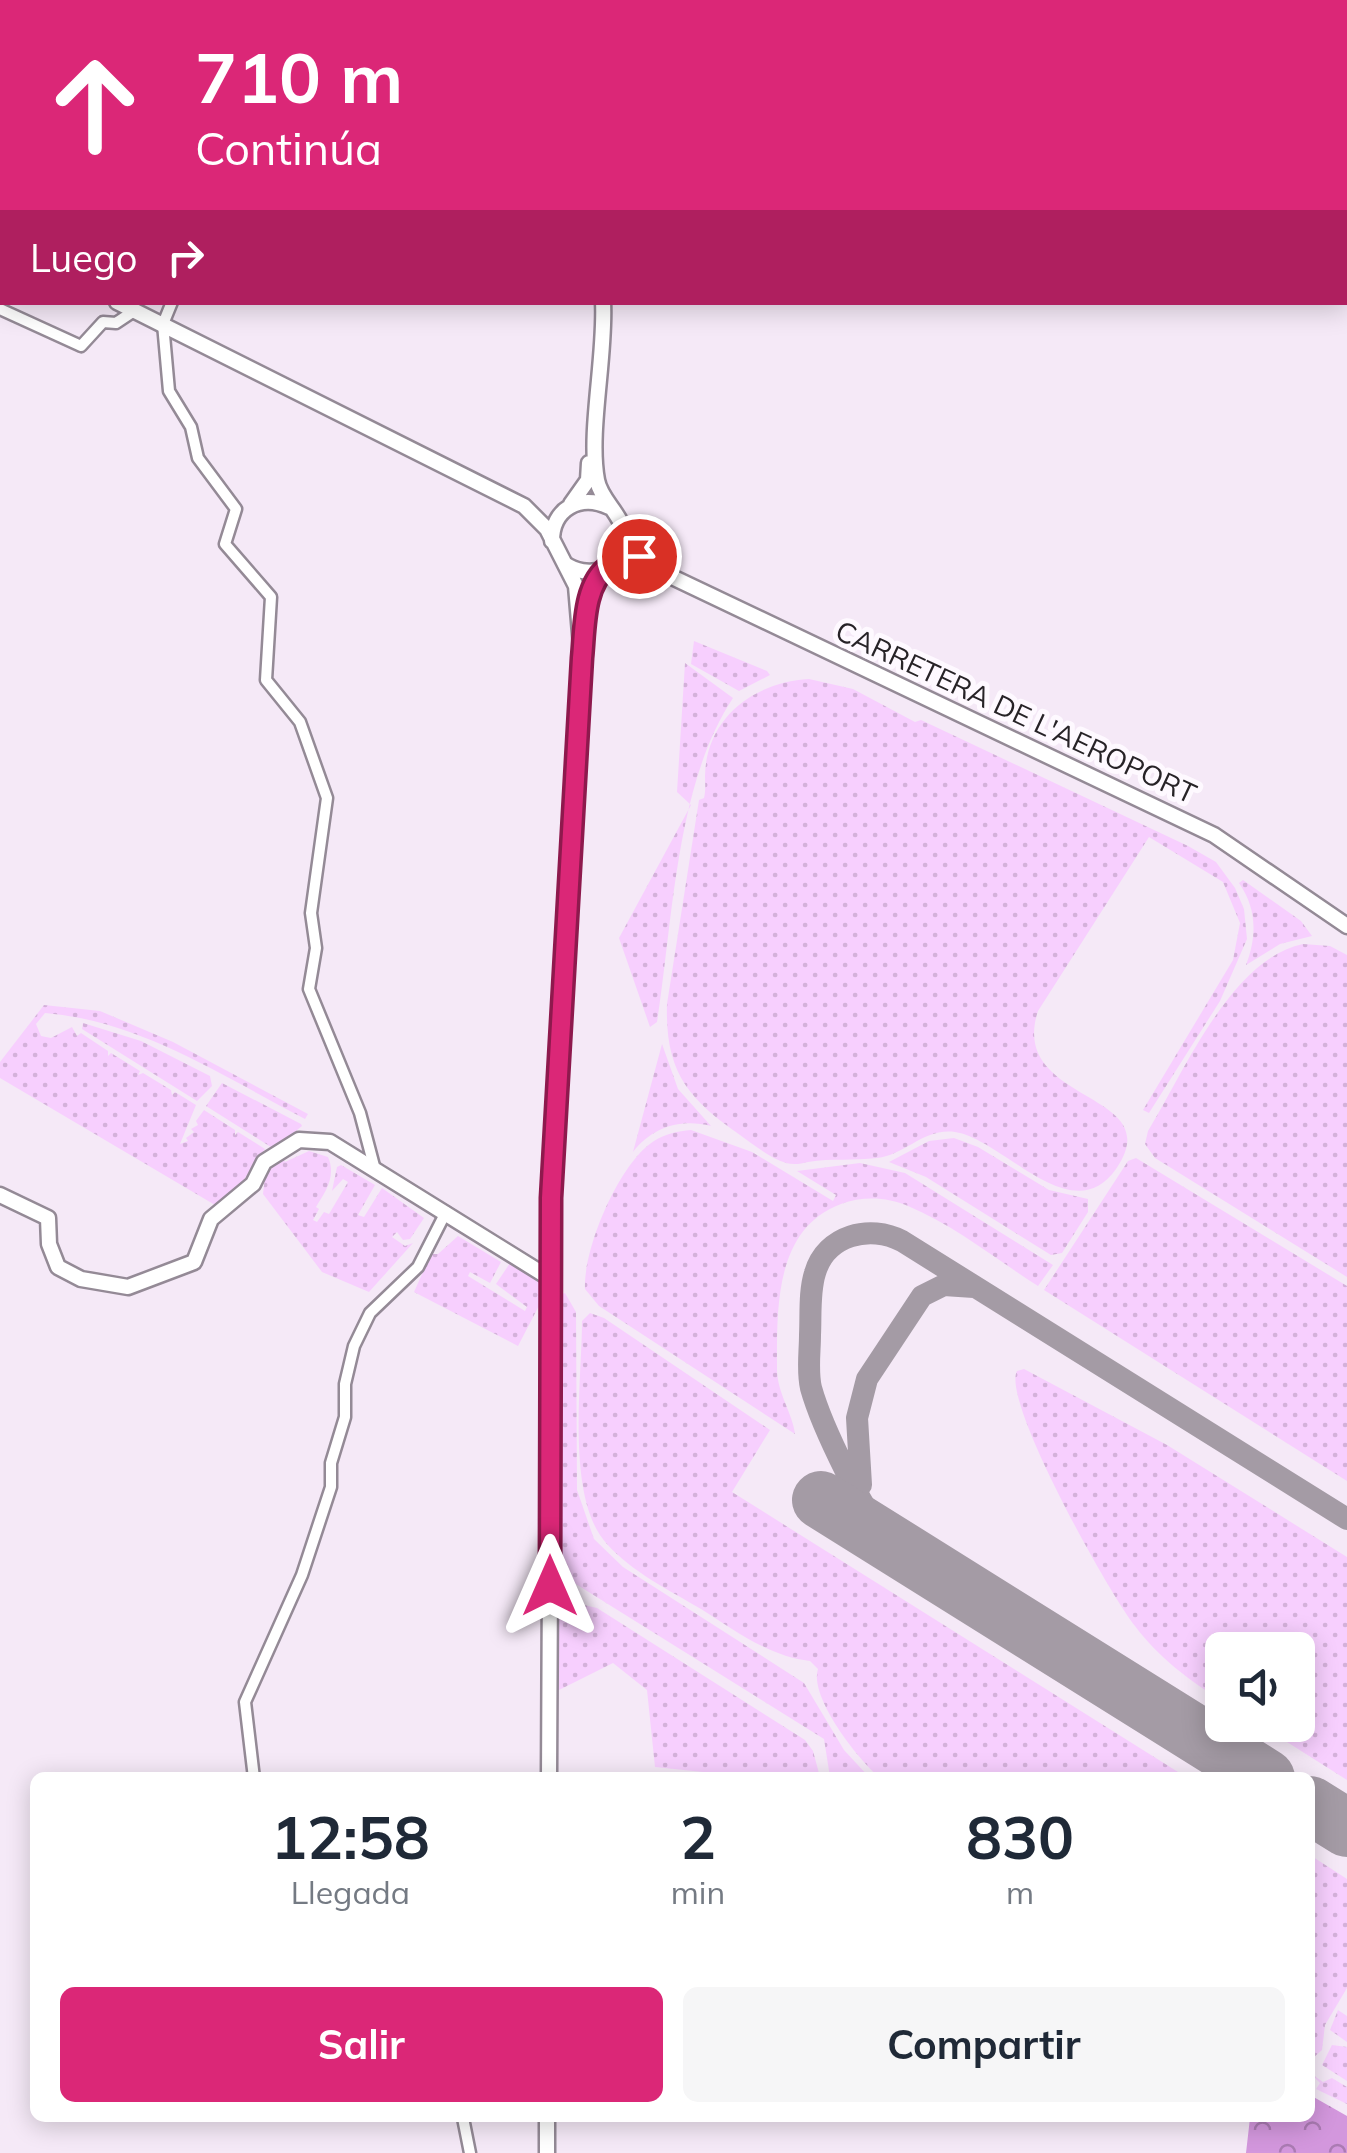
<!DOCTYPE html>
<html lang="es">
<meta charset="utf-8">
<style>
:root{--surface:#fff;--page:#f6f6f7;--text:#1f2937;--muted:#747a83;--accent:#db2777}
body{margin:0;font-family:Mulish,sans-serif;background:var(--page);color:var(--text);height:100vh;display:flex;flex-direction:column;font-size:38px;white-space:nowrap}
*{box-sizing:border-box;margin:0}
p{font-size:32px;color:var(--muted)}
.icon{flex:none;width:55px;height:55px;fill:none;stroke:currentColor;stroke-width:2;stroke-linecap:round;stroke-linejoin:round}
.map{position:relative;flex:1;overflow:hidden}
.sheet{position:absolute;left:30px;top:1772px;width:1285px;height:350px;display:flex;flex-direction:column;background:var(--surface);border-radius:15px;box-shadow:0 5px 25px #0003}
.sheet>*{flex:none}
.hud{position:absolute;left:0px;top:0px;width:1348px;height:305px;box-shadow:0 5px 25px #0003;background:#db2777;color:#fff;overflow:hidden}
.fabs{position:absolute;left:1205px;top:1632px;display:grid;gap:20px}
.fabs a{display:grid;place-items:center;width:110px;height:110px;border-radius:15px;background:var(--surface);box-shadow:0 5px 25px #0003;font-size:50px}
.pin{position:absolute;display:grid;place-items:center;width:85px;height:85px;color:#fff;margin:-42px;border:5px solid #fff;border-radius:50%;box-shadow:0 2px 10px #0007}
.me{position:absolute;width:110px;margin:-55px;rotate:0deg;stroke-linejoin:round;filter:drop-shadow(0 0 8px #0008)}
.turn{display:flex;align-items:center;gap:35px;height:210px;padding:0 30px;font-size:45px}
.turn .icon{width:130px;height:130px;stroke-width:2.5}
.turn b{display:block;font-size:70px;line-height:85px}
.then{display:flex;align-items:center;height:95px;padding:0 30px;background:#0003;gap:20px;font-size:38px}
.eta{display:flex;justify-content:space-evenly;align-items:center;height:170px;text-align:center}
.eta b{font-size:60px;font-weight:700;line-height:70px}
.action{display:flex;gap:20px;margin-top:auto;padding:20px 30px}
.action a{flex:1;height:115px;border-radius:15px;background:var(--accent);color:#fff;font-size:40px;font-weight:700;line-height:115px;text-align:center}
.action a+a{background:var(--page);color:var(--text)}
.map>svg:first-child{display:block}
.grass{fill:url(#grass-dots)}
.forest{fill:url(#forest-crowns)}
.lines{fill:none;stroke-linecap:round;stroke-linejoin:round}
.taxiway{stroke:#a49ba5;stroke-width:22}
.runway{stroke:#a49ba5;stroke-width:58}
.street-casing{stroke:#948a96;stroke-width:15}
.secondary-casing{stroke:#948a96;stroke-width:19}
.street{stroke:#fff;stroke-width:10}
.secondary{stroke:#fff;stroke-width:14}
.route-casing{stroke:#8e194d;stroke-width:25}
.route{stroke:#db2777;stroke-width:18}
.labels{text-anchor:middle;stroke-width:10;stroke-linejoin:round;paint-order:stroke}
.street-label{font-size:28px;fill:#272327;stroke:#fef9ff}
</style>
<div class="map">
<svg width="1347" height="2153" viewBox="0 0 1347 2153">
<defs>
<pattern id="grass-dots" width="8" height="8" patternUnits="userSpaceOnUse" patternTransform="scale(2.5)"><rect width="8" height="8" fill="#f7cffe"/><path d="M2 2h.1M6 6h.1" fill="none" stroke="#d4b1da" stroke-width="1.8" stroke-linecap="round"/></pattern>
<pattern id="forest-crowns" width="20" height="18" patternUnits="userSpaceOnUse" patternTransform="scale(2.5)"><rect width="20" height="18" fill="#d397dd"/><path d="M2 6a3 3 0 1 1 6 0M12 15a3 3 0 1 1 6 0" fill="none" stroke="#ab7bb3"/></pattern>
</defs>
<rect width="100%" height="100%" fill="#f5e9f7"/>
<!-- grass -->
<path class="grass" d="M694,641L767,671L770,675L739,691L691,664Z
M685,663L733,698C676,784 673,919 657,1022L650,1027L619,938L691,805L677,792Z
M809,679L853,689L915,722L921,720L1188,846L1216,862L1235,888L1244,909L1247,939L1220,1001L1149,1113L1143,1110L1233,960L1240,923L1223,882L1149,837L1038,1011C1007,1105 1171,1090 1116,1169C1072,1232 1003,1139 955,1132C923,1128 906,1155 877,1158C854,1161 832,1158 808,1162C801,1164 793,1165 786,1163C770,1158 754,1145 740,1135C687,1098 665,1071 667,1004L699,800L704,798C706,789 705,784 705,776C706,717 755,682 809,679Z
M1243,880L1301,921L1312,936L1280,944L1246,965C1257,936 1257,909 1239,883Z
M1303,944L1330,946L1347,955V1277L1155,1158L1145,1144L1148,1131C1184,1072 1231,959 1303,944Z
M44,1005L100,1011L173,1042L308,1114L305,1119C221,1075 140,1021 45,1013L36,1024L41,1036L51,1038L72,1027L77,1036L81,1033L108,1051V1056L111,1053L140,1071L138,1075L143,1073L171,1090L172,1095L175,1092L196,1105L180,1144L188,1141L186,1138L194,1132L191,1129L198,1125L196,1121L204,1110L235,1130V1135L238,1132L265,1149L241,1184L215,1205L0,1078V1062Z
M83,1023L141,1041L210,1076L212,1086L197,1101L82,1029Z
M662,1044L678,1089L711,1126C681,1118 652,1127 633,1152Z
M222,1083L301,1124L302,1126L274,1149L206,1106Z
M691,1130L752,1152L833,1201L836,1195L797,1171L860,1163L905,1173L1053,1265L1038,1286C997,1260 954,1225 908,1206C887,1197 863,1196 841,1204C774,1229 777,1309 777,1369C777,1393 793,1414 795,1434L599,1306L585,1289C583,1249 619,1163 654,1141C665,1134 678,1131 691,1130Z
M954,1138L978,1147L1049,1190L1088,1199V1212L1062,1253L1051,1255L926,1177L889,1162L929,1141Z
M309,1151L328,1157C337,1177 324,1194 316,1207L319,1209L313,1220L317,1222L324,1212L329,1214L348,1182L343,1179L332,1191L337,1167L341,1165L375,1185L358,1215L364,1217L382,1188L424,1218L410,1239L403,1240L397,1232L392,1237L405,1246L413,1243L369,1292L322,1272L263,1194L266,1168L282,1158L285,1162Z
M1136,1158L1347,1286V1481L1044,1290L1128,1161Z
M458,1236L501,1262L490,1283L470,1272L468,1276L525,1311L527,1307L496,1284L510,1263L539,1282L543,1298L518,1346L414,1292L431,1254H438Z
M565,1293L576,1312L577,1490L594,1539L623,1567L804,1683L844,1750L869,1777H830L824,1739L563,1576L561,1606L565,1611L584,1605L597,1608L805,1740L813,1751L820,1777H751L655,1767L647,1690L613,1663L555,1692L557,1296Z
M590,1313L604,1318L770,1430L732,1492L1186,1777H879C856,1757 809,1696 818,1669L810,1661C770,1657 734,1630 701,1609C669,1590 632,1572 607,1544C565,1499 582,1381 582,1321Z
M1024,1369L1167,1445L1347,1557V1780L1260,1725H1298V1650H1222V1701C1189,1680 1159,1658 1135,1626C1110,1595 1001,1401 1017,1371Z
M1310,1855L1347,1879V1988L1325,2025L1322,2050L1313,2058Z
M1338,2010L1347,2016V2042L1330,2030Z
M1332,2045L1347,2047V2081L1322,2065Z
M1310,2073L1323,2082L1332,2078L1347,2087V2104L1316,2089L1320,2083Z"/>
<!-- forest -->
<path class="forest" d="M1310,2095L1347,2116V2153H1246L1250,2118H1310Z"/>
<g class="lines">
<!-- taxiway -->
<path class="taxiway" d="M861,1485L857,1418L867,1379L922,1296L944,1285L974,1287
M892,1544C866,1520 821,1424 811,1388C807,1371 810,1352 810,1335C811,1315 809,1292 815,1273C826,1235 870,1224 902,1241L1347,1519"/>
<!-- runway -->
<path class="runway" d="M821,1500L1266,1778
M1310,1805L1347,1828"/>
<defs>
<path id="street" d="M472,2L474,0
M172,302L163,324L169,391L191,427L198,458L236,509L225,544L271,597L266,680L300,722L327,798L311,913L316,948L309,989L360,1113L374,1166
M0,309L81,346L103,322L116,323L134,311
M254,1778L245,1702L302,1575L331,1487V1463L345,1417V1384L354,1346L370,1313L418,1267L446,1212
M463,2118L470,2153"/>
<path id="secondary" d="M598,0V2
M0,247L2,248
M117,302L524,506L547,529L576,586L582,658L580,717L552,1169L549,1778
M571,504L588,480L589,463
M624,537L651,567L1214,835L1347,926
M552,541C552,509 580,493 609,507
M565,564C586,579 621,572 624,542C627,516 601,503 597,480C588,432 606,355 603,302
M609,566L651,567
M586,622L592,589L603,569
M0,1195L48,1218L49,1244L58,1267L81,1279L128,1287L194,1262L211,1219L253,1184L264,1162L299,1140L330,1142L551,1279
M547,2153V2118"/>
</defs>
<!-- street casing -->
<use href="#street" class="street-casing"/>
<!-- secondary casing -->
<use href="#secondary" class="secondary-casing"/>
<!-- street -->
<use href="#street" class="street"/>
<!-- secondary -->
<use href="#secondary" class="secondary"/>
</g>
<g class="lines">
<defs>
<path id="route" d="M550,1586L551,1198L582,658C585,629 583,584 609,566L650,567L639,556"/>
</defs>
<!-- route casing -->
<use href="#route" class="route-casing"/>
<!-- route -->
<use href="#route" class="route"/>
</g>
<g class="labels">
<!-- street labels -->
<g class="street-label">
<text transform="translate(1016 712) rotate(25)" y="10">CARRETERA DE L'AEROPORT</text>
</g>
</g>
</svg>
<div class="fabs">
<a><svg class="icon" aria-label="sound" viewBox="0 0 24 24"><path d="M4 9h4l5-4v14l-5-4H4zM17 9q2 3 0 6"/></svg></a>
</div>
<div class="pin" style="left:639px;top:556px;background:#d93025"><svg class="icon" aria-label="arrive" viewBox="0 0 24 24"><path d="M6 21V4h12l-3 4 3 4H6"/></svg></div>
<svg class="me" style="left:550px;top:1586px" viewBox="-20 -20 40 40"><path d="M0-17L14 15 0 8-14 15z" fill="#db2777" stroke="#fff" stroke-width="4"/></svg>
<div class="hud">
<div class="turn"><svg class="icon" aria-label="ahead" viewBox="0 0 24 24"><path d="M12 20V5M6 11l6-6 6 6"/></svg><div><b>710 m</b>Continúa</div></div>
<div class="then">Luego<svg class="icon" aria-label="right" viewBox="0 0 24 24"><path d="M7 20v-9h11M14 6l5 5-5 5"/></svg></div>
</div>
<section class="sheet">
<div class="eta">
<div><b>12:58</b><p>Llegada</p></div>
<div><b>2</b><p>min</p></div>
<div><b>830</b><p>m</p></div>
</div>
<div class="action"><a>Salir</a><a>Compartir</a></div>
</section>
</div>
